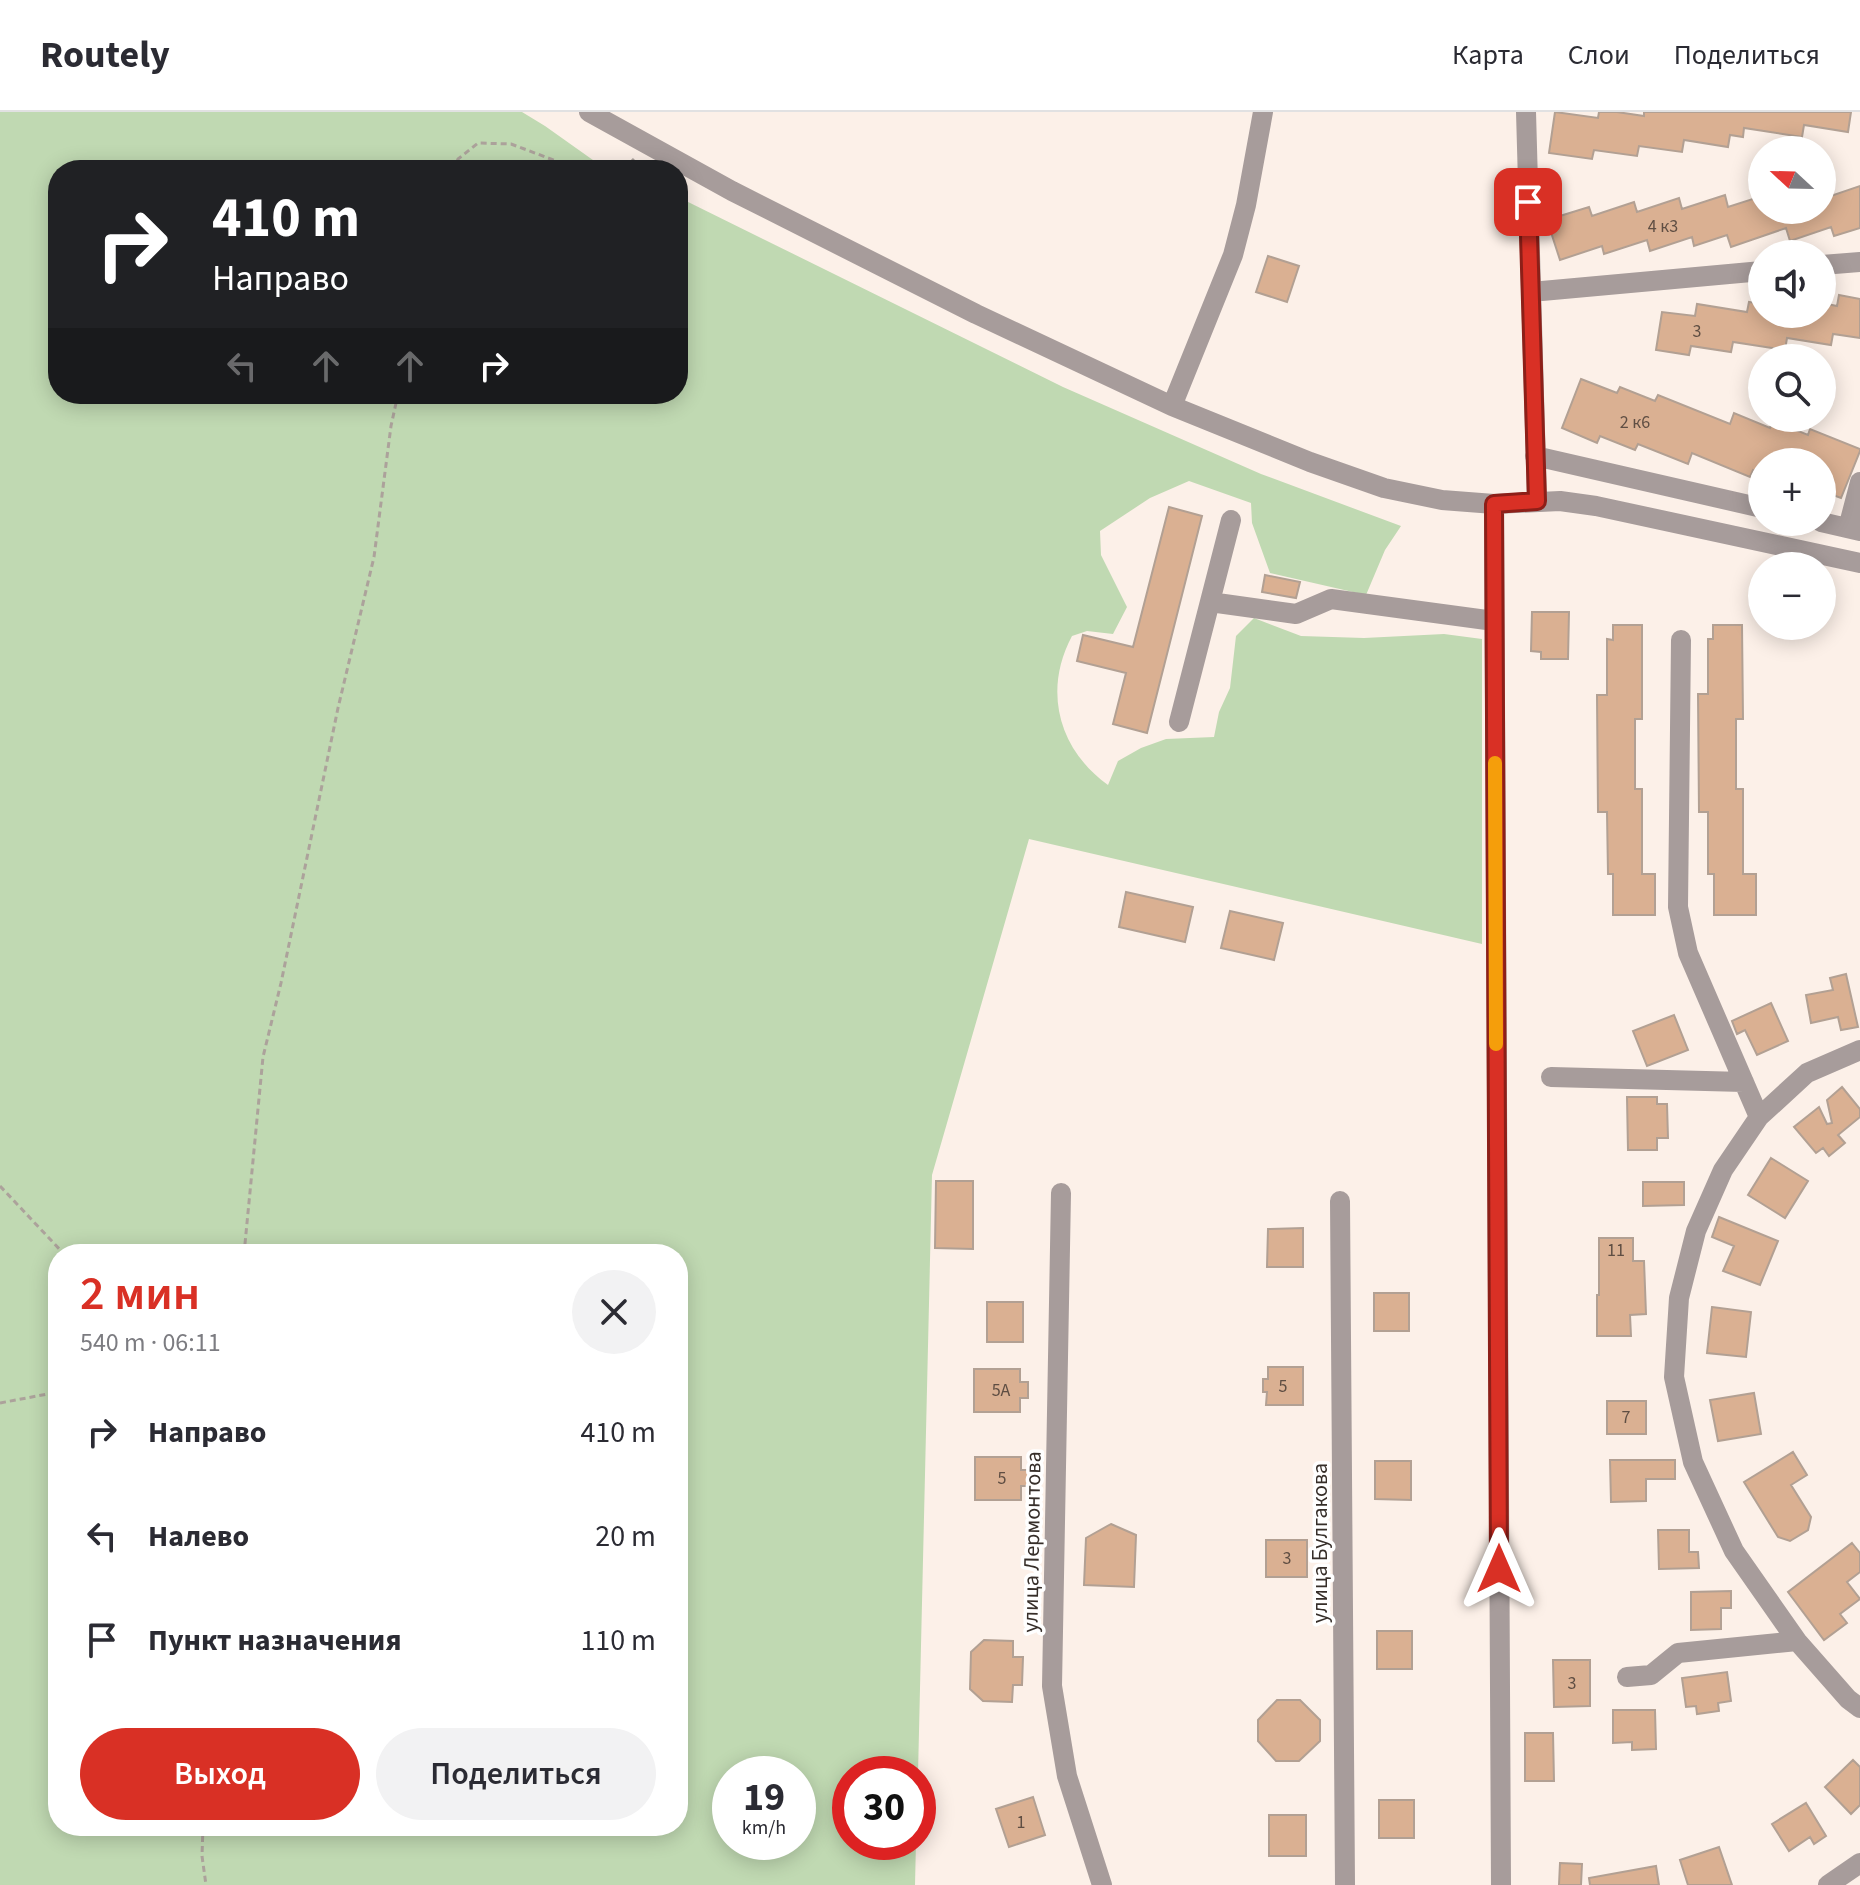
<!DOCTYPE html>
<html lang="ru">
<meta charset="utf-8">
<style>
:root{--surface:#fff;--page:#f2f2f3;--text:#2b2b33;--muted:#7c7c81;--line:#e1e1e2;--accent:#d93025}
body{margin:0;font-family:"Source Sans 3",sans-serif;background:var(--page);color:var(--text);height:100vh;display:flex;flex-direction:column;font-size:30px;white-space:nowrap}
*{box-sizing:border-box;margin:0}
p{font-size:26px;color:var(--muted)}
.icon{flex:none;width:44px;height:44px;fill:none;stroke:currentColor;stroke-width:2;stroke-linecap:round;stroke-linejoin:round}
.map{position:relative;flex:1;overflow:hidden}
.drawer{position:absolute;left:48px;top:1132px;width:640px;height:592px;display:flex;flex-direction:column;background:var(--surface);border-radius:32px;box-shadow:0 4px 20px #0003}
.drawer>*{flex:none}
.banner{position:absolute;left:48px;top:48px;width:640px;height:244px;border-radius:32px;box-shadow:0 4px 20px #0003;background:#202124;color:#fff;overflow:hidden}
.needle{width:52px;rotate:292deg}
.buttons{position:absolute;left:1748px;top:24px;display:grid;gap:16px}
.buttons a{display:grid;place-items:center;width:88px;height:88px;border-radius:50%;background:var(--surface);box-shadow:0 4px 20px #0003;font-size:40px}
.speed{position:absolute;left:712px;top:1644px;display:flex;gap:16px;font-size:40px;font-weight:700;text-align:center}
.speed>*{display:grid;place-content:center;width:104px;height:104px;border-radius:50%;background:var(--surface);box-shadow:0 4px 20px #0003;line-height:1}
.speed small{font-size:20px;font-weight:400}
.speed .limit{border:12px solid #d22;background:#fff;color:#111}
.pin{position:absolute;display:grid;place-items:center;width:68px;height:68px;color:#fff;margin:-34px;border-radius:16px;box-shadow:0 4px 12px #0006}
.me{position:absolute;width:88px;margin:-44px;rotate:0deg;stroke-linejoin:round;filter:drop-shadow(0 0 6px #0008)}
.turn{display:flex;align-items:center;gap:28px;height:168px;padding:0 32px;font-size:36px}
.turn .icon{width:104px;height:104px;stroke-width:2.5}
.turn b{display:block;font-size:56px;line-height:68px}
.lanes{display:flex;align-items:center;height:76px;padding:0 32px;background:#0003;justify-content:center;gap:40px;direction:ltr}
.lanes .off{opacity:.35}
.round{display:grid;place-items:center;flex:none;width:84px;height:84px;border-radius:42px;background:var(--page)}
.overview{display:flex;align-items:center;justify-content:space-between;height:136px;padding:0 32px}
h1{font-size:48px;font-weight:600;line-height:60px;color:var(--accent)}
.action{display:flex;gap:16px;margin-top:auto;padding:16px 32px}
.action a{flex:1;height:92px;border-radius:48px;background:var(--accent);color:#fff;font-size:32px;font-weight:600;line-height:92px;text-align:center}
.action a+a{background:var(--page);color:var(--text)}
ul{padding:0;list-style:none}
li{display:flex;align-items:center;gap:24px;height:104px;padding:0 32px}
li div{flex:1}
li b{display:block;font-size:30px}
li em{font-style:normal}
header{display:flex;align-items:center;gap:48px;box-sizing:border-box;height:112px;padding:0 40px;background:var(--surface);border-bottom:2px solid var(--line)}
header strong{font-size:38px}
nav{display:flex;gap:44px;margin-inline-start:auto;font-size:28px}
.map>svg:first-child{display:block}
.green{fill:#c0d9b2;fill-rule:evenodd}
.building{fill:#dab092;stroke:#b2a093;stroke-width:2}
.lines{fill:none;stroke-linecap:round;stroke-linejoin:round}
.path{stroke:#aca29b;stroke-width:3;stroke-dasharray:6 4;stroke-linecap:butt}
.minor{stroke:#a79c9b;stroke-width:20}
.route-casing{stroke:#8d1f18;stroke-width:20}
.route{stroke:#d93025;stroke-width:14}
.slow{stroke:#f59e0b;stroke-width:14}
.labels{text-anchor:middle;stroke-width:7;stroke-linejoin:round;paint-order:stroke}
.number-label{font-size:18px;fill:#5f4e43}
.street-label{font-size:22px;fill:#362e29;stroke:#fff}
</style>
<header>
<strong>Routely</strong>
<nav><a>Карта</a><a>Слои</a><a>Поделиться</a></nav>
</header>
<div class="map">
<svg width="1860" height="1773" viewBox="0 0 1860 1773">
<rect width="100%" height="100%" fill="#fcf0e8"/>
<!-- green -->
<path class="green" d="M0,0H522L545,14L607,58H58V282H678V85L1063,275L1261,362L1401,414L1385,438L1366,483L1270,461L1252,411L1251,391L1189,369L1150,386L1100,419L1101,443L1127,495L1113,522L1087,519L1072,524C1043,578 1058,637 1108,673L1118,649L1141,636L1166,627L1214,625L1219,600L1230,576L1236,524L1254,506L1301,524L1364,526L1444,522L1482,527V832L1029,727L932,1063L918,1662H850V1730H916L915,1773H0ZM58,1142H678V1714H58ZM730,1662H798V1730H730Z"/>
<!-- building -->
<path class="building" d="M1555,0L1598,6L1599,0H1617L1644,4V0H1851L1848,20L1804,13L1802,25L1744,16L1743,25L1730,23L1728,35L1684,28L1682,40L1639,34L1637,44L1594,38L1592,47L1549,41Z
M1860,74V116L1834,124L1831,115L1790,129L1786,116L1731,135L1727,123L1694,134L1692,125L1650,139L1647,128L1604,142L1602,134L1560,148L1547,108L1589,95L1592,104L1634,90L1637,100L1679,86L1682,97L1725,83L1728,95L1762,84V98H1822V87Z
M1268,144L1299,154L1287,190L1256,180Z
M1839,183L1860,187V226L1833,222L1831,233L1787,226L1785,238L1733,230L1731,240L1691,234L1689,243L1656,238L1662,200L1695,204L1697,192L1747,200L1749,190L1762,192V202H1822V191L1837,194Z
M1581,267L1617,281L1620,275L1655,289L1658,283L1730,312L1734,301L1770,316L1773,309L1808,323L1810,317L1860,337V339L1841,386L1822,379V350H1762V362L1753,358L1750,365L1692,341L1688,352L1638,332L1635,338L1600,324L1597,331L1562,316Z
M1169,395L1202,404L1147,621L1113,612L1126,561L1077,549L1083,523L1133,535Z
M1265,463L1300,470L1296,486L1262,480Z
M1532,500H1569L1568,547H1541V540L1531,539Z
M1613,513H1642V607H1635V677H1642V762H1655V803H1613V762H1608L1607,700H1598L1597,583H1607V527L1613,528Z
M1713,513H1742L1743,607H1736V677H1743V762H1756V803H1714V762H1708V700H1699L1698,582H1708V527H1713Z
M1126,780L1193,795L1185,830L1119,815Z
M1230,799L1283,811L1274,848L1221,836Z
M1846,862L1858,915L1841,918L1838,905L1811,911L1806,883L1833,878L1830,866Z
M1771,891L1788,929L1757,943L1745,918L1737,922L1732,909Z
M1674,903L1688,938L1647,954L1633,919Z
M1842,975L1860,997V1005L1838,1023L1845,1031L1829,1044L1823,1036L1816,1041L1794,1015L1819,995L1827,1012L1832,1011L1827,988Z
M1627,985H1657V992H1667L1668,1026H1657V1038H1628Z
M1771,1046L1808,1069L1785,1106L1748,1083Z
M936,1069H973V1137L935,1136Z
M1643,1070H1684V1093L1643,1094Z
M1719,1105L1778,1129L1760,1173L1723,1159L1734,1134L1712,1125Z
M1303,1116V1155H1267L1268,1117Z
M1599,1126H1633V1149H1644L1646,1202L1630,1203L1631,1224H1597V1183H1599Z
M1374,1181H1409V1219H1374Z
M987,1190H1023V1230H987Z
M1712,1195L1751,1200L1746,1245L1707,1241Z
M1268,1255H1303V1293H1266L1267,1280H1263V1267H1268Z
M974,1257H1020V1270H1028V1286H1020V1300H974Z
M1754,1281L1761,1322L1718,1329L1710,1288Z
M1607,1289H1646V1322H1607Z
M1793,1340L1807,1363L1791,1373L1811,1405L1808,1418L1790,1429L1778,1425L1744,1370Z
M975,1345H1021V1358H1029V1374H1021V1388H975Z
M1610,1348H1675V1367H1646V1389L1611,1390Z
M1375,1349H1411V1388L1375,1387Z
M1111,1412L1136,1423L1134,1475L1084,1473L1086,1426Z
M1658,1418H1689V1440H1698L1699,1456L1659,1457Z
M1266,1428H1307V1465H1266Z
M1852,1431L1860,1441V1460L1847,1470L1860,1487L1840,1502L1847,1511L1824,1528L1788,1480Z
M1731,1479V1496H1721V1517L1691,1518V1480Z
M1377,1519H1412V1557H1377Z
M984,1528L1013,1529V1545H1023L1022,1573H1013L1012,1590L983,1589L970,1577L971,1540Z
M1553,1548H1590V1594L1554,1595Z
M1727,1560L1731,1589L1718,1591L1719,1599L1697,1602L1696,1594L1686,1595L1682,1566Z
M1277,1588H1300L1320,1608V1629L1299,1649H1276L1258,1629V1608Z
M1613,1598H1655L1656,1637L1632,1638V1630L1613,1631Z
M1525,1621H1553L1554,1669H1525Z
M1853,1648L1860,1655V1693L1851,1702L1825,1675Z
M1033,1685L1045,1723L1009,1735L996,1697Z
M1379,1688H1414V1726H1379Z
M1806,1691L1826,1724L1814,1732L1810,1725L1789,1739L1772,1712Z
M1269,1703H1306V1744H1269Z
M1719,1735L1732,1773H1688L1680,1748Z
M1560,1751L1582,1752L1581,1773H1559Z
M1656,1754L1659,1773H1590L1589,1766Z"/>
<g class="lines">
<!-- path -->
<path class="path" d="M454,58L458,47L478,31L511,32L580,58
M623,58L634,47
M0,1074L64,1142
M244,1142L263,945L281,871L338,596L374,445L391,314L398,282
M0,1291L58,1280
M203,1714L202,1744L206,1773"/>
<!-- minor -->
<path class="minor" d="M589,0L732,79L976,202L1172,294L1310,350L1384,376L1442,388L1494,392L1560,389L1596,394L1860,451
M1526,0L1537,389
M1822,153L1860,150
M1531,180L1762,159
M1172,294L1233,143L1246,93L1263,0
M1535,344L1762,396
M1494,392L1501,1773
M1821,410L1860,419
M1848,416L1860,370
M1210,490L1296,502L1331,487L1494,509
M1681,528L1678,795L1688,841L1759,1005
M1179,610L1231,408
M1860,938L1807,961L1759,1005L1723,1058L1696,1119L1679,1186L1674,1265L1693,1350L1734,1439L1797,1529L1848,1587L1860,1596
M1551,965L1744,970
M1061,1081L1052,1574L1067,1664L1102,1773
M1340,1089L1345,1773
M1627,1565L1651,1563L1678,1541L1797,1529
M1828,1773L1860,1751"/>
</g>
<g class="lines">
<defs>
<path id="route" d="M1499,1457L1494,392L1537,389L1528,90"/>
</defs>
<!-- route casing -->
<use href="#route" class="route-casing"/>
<!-- route -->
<use href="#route" class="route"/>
<!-- slow -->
<path class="slow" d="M1495,651L1496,932"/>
</g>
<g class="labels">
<!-- number labels -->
<g class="number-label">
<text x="1663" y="120">4 к3</text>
<text x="1697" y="225">3</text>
<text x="1635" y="316">2 к6</text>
<text x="1616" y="1144">11</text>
<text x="1283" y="1280">5</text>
<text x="1001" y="1284">5А</text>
<text x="1626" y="1311">7</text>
<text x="1002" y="1372">5</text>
<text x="1287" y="1452">3</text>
<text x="1572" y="1577">3</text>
<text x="1021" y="1716">1</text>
</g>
<!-- street labels -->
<g class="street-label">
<text transform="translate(1031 1430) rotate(-89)" y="8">улица Лермонтова</text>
<text transform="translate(1319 1431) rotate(-90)" y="8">улица Булгакова</text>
</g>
</g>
</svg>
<div class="buttons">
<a><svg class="needle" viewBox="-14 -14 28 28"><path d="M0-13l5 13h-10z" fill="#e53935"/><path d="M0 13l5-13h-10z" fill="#7c7c81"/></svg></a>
<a><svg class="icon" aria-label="sound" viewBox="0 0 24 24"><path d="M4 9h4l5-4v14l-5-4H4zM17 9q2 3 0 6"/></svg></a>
<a><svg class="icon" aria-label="search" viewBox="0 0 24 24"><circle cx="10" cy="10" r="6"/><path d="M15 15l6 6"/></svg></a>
<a>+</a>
<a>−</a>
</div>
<div class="speed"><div>19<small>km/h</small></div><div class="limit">30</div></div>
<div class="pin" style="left:1528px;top:90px;background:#d93025"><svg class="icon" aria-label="arrive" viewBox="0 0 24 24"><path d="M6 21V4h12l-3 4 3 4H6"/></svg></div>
<svg class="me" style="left:1499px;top:1457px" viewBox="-20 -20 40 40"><path d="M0-17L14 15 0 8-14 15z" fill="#d93025" stroke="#fff" stroke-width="4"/></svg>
<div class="banner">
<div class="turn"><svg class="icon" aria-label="right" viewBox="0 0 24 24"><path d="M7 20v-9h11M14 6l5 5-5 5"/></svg><div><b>410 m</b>Направо</div></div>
<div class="lanes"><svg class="icon off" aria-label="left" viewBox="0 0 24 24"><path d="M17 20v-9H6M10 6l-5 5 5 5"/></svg><svg class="icon off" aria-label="ahead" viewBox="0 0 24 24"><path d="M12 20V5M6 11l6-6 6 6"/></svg><svg class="icon off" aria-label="ahead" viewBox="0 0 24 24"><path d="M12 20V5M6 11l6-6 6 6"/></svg><svg class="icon" aria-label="right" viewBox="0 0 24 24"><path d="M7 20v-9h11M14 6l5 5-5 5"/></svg></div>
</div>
<section class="drawer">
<div class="overview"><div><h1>2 мин</h1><p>540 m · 06:11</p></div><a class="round"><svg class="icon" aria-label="close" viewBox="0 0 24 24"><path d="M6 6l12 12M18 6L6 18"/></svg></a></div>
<ul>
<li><svg class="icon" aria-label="right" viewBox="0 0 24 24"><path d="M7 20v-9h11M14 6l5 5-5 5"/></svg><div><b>Направо</b></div><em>410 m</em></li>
<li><svg class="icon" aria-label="left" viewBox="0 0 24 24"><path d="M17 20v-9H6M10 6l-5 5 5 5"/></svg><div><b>Налево</b></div><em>20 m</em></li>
<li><svg class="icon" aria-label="arrive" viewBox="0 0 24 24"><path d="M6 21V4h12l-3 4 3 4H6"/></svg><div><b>Пункт назначения</b></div><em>110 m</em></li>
</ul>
<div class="action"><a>Выход</a><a>Поделиться</a></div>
</section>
</div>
